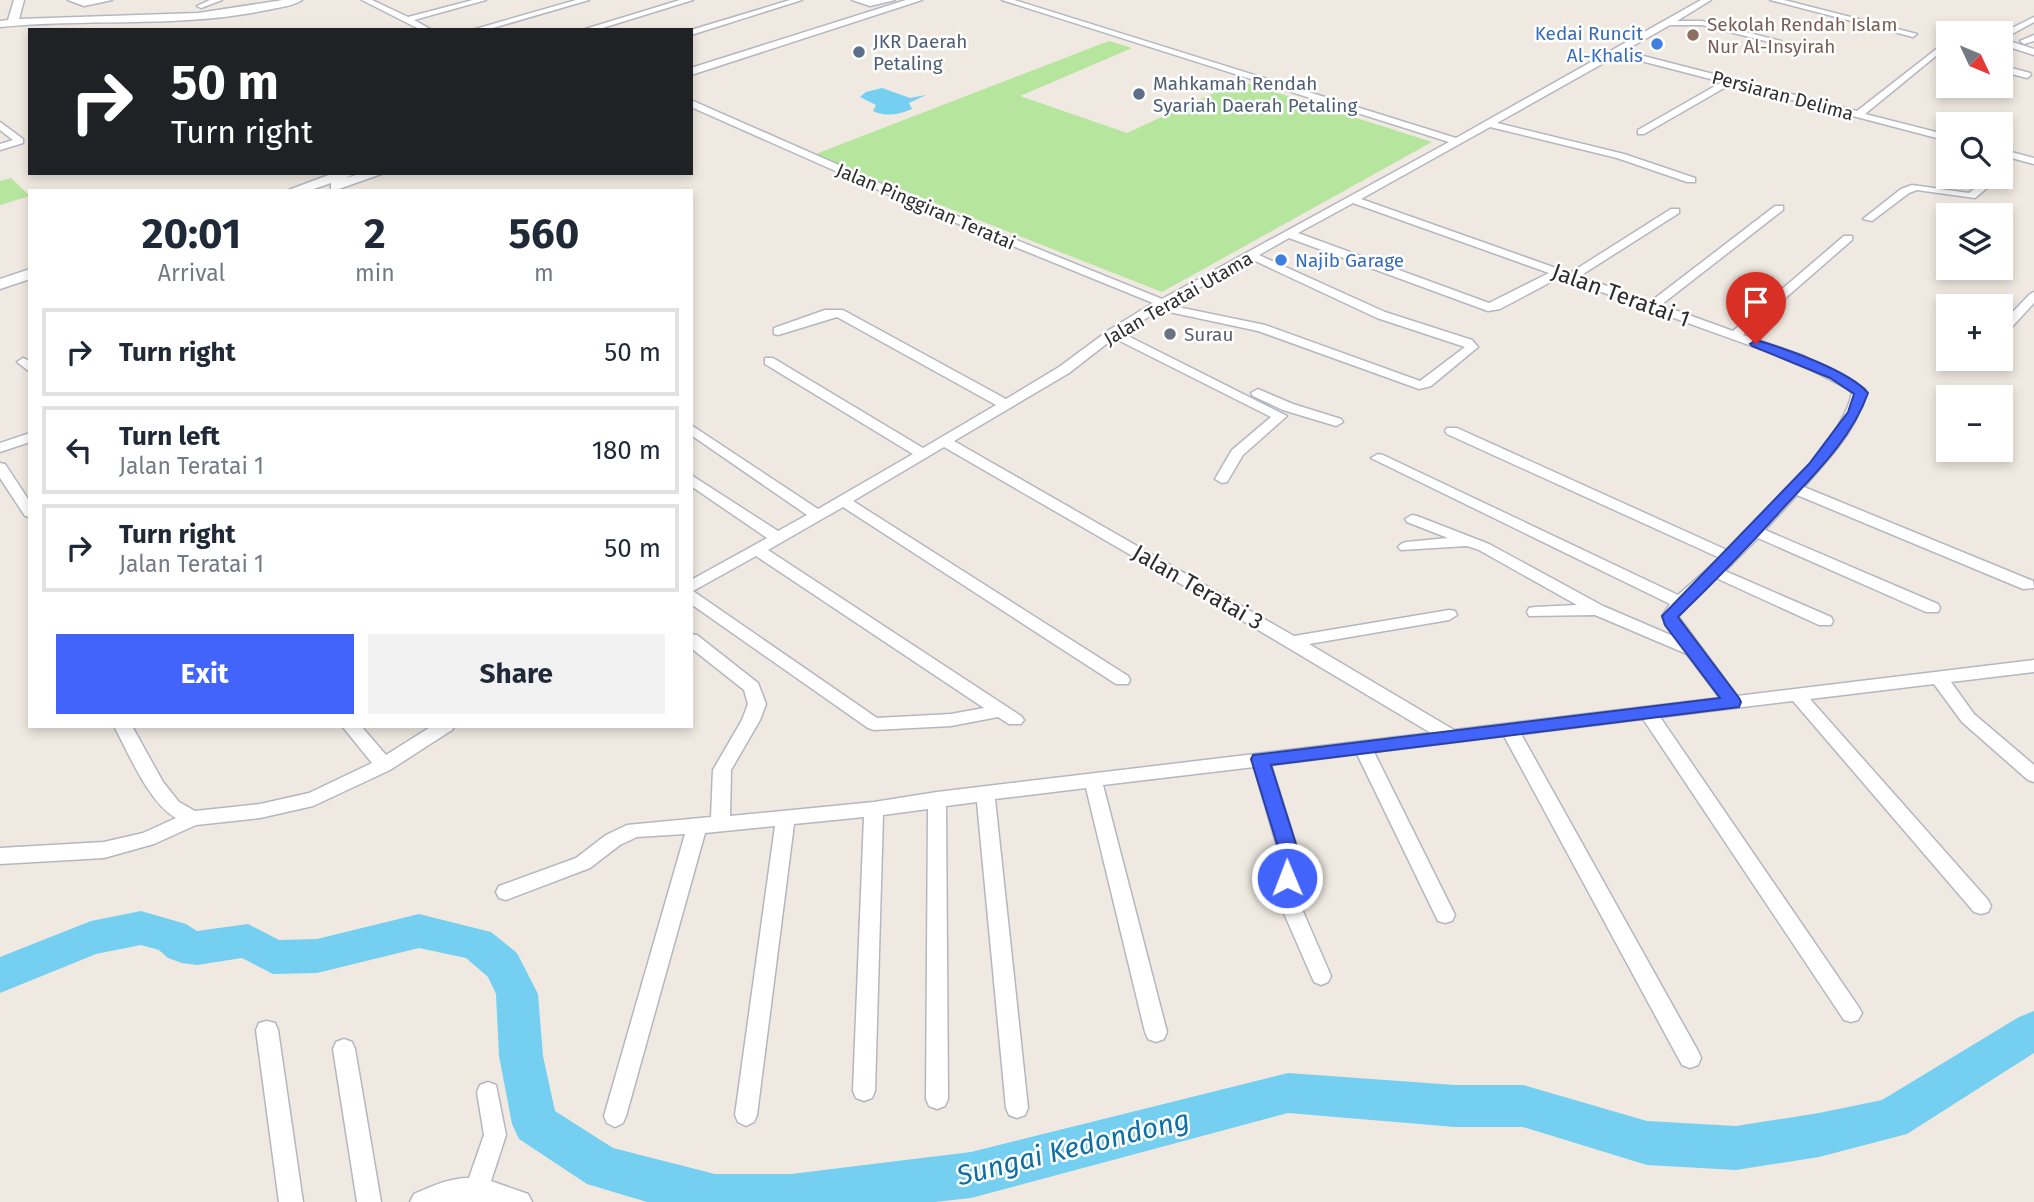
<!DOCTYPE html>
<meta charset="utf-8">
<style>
:root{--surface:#fff;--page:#f2f2f3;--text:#1f2937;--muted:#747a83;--line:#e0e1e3;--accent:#4264fb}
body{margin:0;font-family:"Fira Sans",sans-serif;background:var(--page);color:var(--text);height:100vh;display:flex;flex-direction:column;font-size:26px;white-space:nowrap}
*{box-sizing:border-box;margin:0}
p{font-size:23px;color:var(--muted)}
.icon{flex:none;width:38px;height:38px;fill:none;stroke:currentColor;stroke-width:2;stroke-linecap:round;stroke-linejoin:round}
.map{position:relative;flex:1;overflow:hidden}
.panel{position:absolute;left:28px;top:189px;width:665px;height:539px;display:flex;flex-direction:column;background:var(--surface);border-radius:0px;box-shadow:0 4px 10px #0003}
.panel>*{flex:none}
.hud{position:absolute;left:28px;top:28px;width:665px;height:147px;border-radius:0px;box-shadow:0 4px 10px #0003;background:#202124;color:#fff;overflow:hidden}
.needle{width:46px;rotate:134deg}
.tools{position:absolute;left:1936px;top:21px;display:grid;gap:14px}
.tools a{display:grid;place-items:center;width:77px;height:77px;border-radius:0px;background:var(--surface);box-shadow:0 4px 10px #0003;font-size:35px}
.pin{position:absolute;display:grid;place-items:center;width:60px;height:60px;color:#fff;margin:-72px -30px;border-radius:50% 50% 50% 0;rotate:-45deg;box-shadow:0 0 7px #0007}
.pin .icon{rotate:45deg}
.me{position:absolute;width:77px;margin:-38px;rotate:359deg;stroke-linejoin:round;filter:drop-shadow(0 0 5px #0008)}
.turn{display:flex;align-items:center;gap:24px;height:147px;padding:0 28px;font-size:32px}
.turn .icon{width:91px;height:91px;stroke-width:2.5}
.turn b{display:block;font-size:49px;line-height:60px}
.eta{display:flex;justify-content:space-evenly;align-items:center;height:119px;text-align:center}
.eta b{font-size:42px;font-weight:700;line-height:49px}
.primary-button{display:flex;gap:14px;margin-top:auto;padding:14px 28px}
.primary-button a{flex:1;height:80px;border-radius:0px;background:var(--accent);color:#fff;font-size:28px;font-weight:700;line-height:80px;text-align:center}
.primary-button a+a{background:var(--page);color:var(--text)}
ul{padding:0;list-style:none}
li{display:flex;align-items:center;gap:21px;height:88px;margin:0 14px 10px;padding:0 14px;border:4px solid var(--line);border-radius:0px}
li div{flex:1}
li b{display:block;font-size:26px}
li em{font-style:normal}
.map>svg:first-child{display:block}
.green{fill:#b6e59e}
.water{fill:#75cff0}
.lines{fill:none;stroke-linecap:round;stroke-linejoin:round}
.river{fill:#75cff0;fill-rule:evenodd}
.street-casing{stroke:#b4b7c1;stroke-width:3}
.secondary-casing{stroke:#b4b7c1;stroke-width:3}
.street{fill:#fff;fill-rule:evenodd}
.secondary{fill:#fff;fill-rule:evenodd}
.route{fill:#4264fb;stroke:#2b41a3;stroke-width:2}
.education-dot{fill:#8d6e63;stroke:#fff;stroke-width:2.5}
.shop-dot{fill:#3f7fe0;stroke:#fff;stroke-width:2.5}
.service-dot{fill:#5c6f8a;stroke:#fff;stroke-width:2.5}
.worship-dot{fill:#6b7280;stroke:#fff;stroke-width:2.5}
.labels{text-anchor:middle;stroke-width:5;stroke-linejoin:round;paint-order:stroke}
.far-education-label{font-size:19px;fill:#785e54;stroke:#fff;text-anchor:start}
.far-shop-label{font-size:19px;fill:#366cbe;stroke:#fff;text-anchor:end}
.far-service-label{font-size:19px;fill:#4e5e75;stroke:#fff;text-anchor:start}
.far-street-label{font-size:19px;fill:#2e2e2e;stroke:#fff}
.far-worship-label{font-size:19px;fill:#5b616d;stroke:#fff;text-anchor:start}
.street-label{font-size:23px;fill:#2e2e2e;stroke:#fff}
.near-water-label{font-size:28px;font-style:italic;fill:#0d6fa3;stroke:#fff}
</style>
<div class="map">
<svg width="2034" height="1202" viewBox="0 0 2034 1202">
<rect width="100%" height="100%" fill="#efe9e1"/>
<!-- green -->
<path class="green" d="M1109,41L1132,48L1020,96L1127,133L1240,81L1432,142L1162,292L813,155Z
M11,178L30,196L0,205V181Z"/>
<!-- water -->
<path class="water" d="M882,88L910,98L926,95L909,103L912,109C899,115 886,117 873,111L876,105L860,97L866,92Z"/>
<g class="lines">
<!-- river -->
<path class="river" d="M141,911L186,924L197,931L248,924L279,940L317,939L419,914L491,932L517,953L538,994L543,1056L555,1111L613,1148L715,1174H791L971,1152L1288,1073L1455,1085H1523L1647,1121L1736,1126L1819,1113L1882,1100L2019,1017L2034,1011V1053L1907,1134L1819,1157L1736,1170L1647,1165L1523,1127H1455L1288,1113L971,1198L935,1202H647L587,1184L519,1139L512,1124L499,1056L496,994L488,977L466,958L419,948L317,973L273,974L242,958L197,965L182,963L168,958L159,950L141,945L96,954L0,993V957L91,921Z"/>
<defs>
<path id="street" d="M68,0H112L84,6Z
M210,0H222L201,8L197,6Z
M362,0H372L408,17L473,0H486L414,20L432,30H421Z
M576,0H589L486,30H472Z
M680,0H693L596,30H582Z
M790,0H802L691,35V30Z
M1002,0H1014L1456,138L1701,0H1711L1677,21H1702L1781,41L1777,44L1702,25H1670L1624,51L1857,111L1948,40V46L1865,114L1948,135V141L1731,84L1644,134H1638V130L1722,82L1618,55L1497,123L1624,154L1695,178V182H1687L1617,158L1490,127L1361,199L1570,273L1671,209H1679V213L1580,276L1650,302L1775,206H1783V210L1661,305L1733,331L1844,236H1852V240L1743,335L1804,356L1865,389C1862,426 1827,460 1804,487L2033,581L2034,588L2023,589L1797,495L1765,530L1938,604L1940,608L1938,612H1926L1758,538L1725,571L1831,617L1833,621L1831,625H1819L1716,578L1695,597L1678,616L1737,696L2034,660V672L1951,682L1974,714L2034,765V782L2028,780L1962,722L1934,684L1810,699L1988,900L1991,906L1988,912L1981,914L1974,912L1793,701L1660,717L1858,1006L1862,1013L1858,1020L1851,1022L1844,1020L1643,719L1521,734L1698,1051L1701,1058L1698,1065L1690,1068L1682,1065L1504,736L1374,752L1455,915L1452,921L1445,923L1438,921L1357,754L1271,765L1300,857L1301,865L1292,886L1331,976L1328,982L1321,985L1314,982L1272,886L1281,865L1280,857L1254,767L1103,785L1167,1032L1164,1039L1156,1042L1148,1039L1145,1032L1086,788L995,799L1028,1108L1025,1115L1017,1118L1009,1115L1006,1108L977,802L946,806L948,1099L945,1106L937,1109L929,1106L926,1099L928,809L883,815L875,1091L872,1098L864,1101L856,1098L853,1091L864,817L794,824L757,1115L754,1122L746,1126L738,1122L735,1115L775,826L705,833L626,1116L623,1123L615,1127L607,1123L604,1116L685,834L637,837L620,845L590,868L506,900L499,898L496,892L499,886L576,858L606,835L627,825L711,817L713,770L742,720L748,704L744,690L691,648V634L697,635L758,683L766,704L760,720L731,770L730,816L874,802L937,792L1431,733L1193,591L944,447L853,501L1128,676L1130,680L1128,684H1116L843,507L768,550L1021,716L1024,720L1021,724H1009L998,717L951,726L874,730L868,728L691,604V580L767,538L691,486V475L778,531L807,515L691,435V425L818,509L913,454L765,364V358H773L923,448L996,405L837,317L778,335L774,334V328L825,310H843L1006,399L1059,367L1109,330L1153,303L917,207L691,107V100L925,203L1162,299L1449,142ZM1353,203L1549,273L1489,303L1298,233ZM1289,238L1488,311L1500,309L1560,277L1796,362L1852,391C1847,436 1762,517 1729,551L1457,428H1447L1445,431L1447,434L1720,558L1678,595L1383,455L1378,454L1371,458L1670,604L1662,616L1673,636L1603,606L1489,544L1417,516L1412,515L1405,519L1407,522L1448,538L1406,542L1401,544L1398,547L1401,550L1467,546L1479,550L1577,605L1535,607L1529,608L1527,612L1529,616L1595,615L1687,654L1720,698L1454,730L1309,644L1449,620L1457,615L1455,611L1449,610L1294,636L954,441L1069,373L1114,338L1271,417L1232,450L1215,479L1222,483L1227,482L1243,455L1287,416L1122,333L1160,310L1258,331L1419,389L1431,386L1478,347L1472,340L1385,312L1259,255ZM1251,259L1377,318L1465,347L1420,381L1265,325L1168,305ZM756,556L984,708L951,714L877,718L693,591Z
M1770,0H1784L1917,34L1913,37Z
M2034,17V22L2003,39L2034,49V55L2000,44V34Z
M2034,35V41L2024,44L2020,41Z
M2000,65L2030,73L2031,75L2027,78L2000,71Z
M0,122L23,139V143L0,150V144L13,140L0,130Z
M2000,149L2034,158V164L2000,155Z
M1989,177H2000L1975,198L1917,190L1909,193L1872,221L1863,219L1901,189L1912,185L1969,193Z
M2034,292V303L2010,329H2002V323L2030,294Z
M23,358L30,361V372L17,362Z
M1258,389L1293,404L1341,419L1343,422L1336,426L1283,410L1253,396L1251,393Z
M30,433V442L0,452V443Z
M0,463L5,464L30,502V517L25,516L0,478Z
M114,726H132L163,782L179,802L195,811L260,804L309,793L372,763L342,726H361L386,755L432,726H455L452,730L390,770L313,806L260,818L196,825L154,844L104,858L0,864V848L104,842L143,833L176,818C149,803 129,754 114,726Z
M267,1021L275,1023L278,1030L303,1202H279L256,1030L259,1023Z
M344,1039L352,1042L355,1049L381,1202H357L333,1049L336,1042Z
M488,1082L496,1085L506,1135L491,1181L528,1194L532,1202H410L414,1194C432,1186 449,1178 469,1178L484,1135L477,1092L480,1085Z"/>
<path id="secondary" d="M14,0H24L19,19L198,13L283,0H302C292,7 274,8 262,11C175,28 87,18 0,27V21L8,20Z
M852,0H895L870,6Z
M906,0H922L691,75V68Z
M334,173H356L346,178L362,173H384L336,190L331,189V183L308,191H286Z
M30,269V279L0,289V279Z"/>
</defs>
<!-- street casing -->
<use href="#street" class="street-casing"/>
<!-- secondary casing -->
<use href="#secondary" class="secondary-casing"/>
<!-- street -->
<use href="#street" class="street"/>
<!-- secondary -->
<use href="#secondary" class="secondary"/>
</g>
<!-- route -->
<path class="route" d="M1756,340C1784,348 1850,371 1868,393C1853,436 1817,472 1786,505C1751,544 1715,581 1678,617L1739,698L1741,702L1739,707L1271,765L1300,857L1294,883L1287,886L1280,883L1277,878L1281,857L1251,759L1253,755L1720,698L1665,625L1662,616L1809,464L1848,412L1854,394L1830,378L1752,346L1750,344Z"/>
<!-- markers -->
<circle class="education-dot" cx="1693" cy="35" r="7"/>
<g class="shop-dot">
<circle cx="1657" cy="44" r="7"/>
<circle cx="1281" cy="260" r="7"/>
</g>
<g class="service-dot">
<circle cx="859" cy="52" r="7"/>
<circle cx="1139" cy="94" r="7"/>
</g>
<circle class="worship-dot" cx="1170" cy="334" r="7"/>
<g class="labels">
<!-- far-education labels -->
<g class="far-education-label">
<text x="1707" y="31">Sekolah Rendah Islam<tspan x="1707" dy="22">Nur Al-Insyirah</tspan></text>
</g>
<!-- far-shop labels -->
<g class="far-shop-label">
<text x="1643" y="40">Kedai Runcit<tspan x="1643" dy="22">Al-Khalis</tspan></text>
<text x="1295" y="267" text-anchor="start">Najib Garage</text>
</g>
<!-- far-service labels -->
<g class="far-service-label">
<text x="873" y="48">JKR Daerah<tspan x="873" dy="22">Petaling</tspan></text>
<text x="1153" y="90">Mahkamah Rendah<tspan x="1153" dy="22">Syariah Daerah Petaling</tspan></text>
</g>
<!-- far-street labels -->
<g class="far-street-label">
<text transform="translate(1783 95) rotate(15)" y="7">Persiaran Delima</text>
<text transform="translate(926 206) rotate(23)" y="7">Jalan Pinggiran Teratai</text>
<text transform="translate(1178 298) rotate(-30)" y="7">Jalan Teratai Utama</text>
</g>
<!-- far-worship labels -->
<g class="far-worship-label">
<text x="1184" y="341">Surau</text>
</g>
<!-- street labels -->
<g class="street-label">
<text transform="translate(1621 295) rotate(20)" y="8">Jalan Teratai 1</text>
<text transform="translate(1198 587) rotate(30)" y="8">Jalan Teratai 3</text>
</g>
<!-- near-water labels -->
<g class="near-water-label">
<text transform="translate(1073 1147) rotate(-14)" y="10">Sungai Kedondong</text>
</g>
</g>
</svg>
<div class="tools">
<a><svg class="needle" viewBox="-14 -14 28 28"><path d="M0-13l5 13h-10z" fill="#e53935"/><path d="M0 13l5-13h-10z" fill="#747a83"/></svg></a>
<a><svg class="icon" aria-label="search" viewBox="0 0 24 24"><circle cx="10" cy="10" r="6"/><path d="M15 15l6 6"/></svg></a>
<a><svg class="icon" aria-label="layers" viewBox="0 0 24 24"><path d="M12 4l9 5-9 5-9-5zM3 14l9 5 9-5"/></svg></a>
<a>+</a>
<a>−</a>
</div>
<div class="pin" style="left:1756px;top:344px;background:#d93025"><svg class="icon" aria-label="arrive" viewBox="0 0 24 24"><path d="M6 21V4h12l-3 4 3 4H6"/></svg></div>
<svg class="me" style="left:1287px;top:878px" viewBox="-20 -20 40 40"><circle r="17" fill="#4264fb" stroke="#fff" stroke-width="3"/><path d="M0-11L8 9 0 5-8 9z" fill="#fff"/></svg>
<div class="hud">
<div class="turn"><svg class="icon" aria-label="right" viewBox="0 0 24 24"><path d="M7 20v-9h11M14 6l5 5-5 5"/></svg><div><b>50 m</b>Turn right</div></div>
</div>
<section class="panel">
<div class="eta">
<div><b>20:01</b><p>Arrival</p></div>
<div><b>2</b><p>min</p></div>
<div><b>560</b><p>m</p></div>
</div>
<ul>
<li><svg class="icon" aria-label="right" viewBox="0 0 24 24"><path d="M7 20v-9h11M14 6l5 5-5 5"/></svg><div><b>Turn right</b></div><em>50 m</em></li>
<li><svg class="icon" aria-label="left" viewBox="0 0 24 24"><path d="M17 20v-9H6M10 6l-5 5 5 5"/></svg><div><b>Turn left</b><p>Jalan Teratai 1</p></div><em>180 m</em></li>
<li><svg class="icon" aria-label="right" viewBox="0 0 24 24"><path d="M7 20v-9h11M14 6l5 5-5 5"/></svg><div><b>Turn right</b><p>Jalan Teratai 1</p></div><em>50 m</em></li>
</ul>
<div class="primary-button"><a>Exit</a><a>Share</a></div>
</section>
</div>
